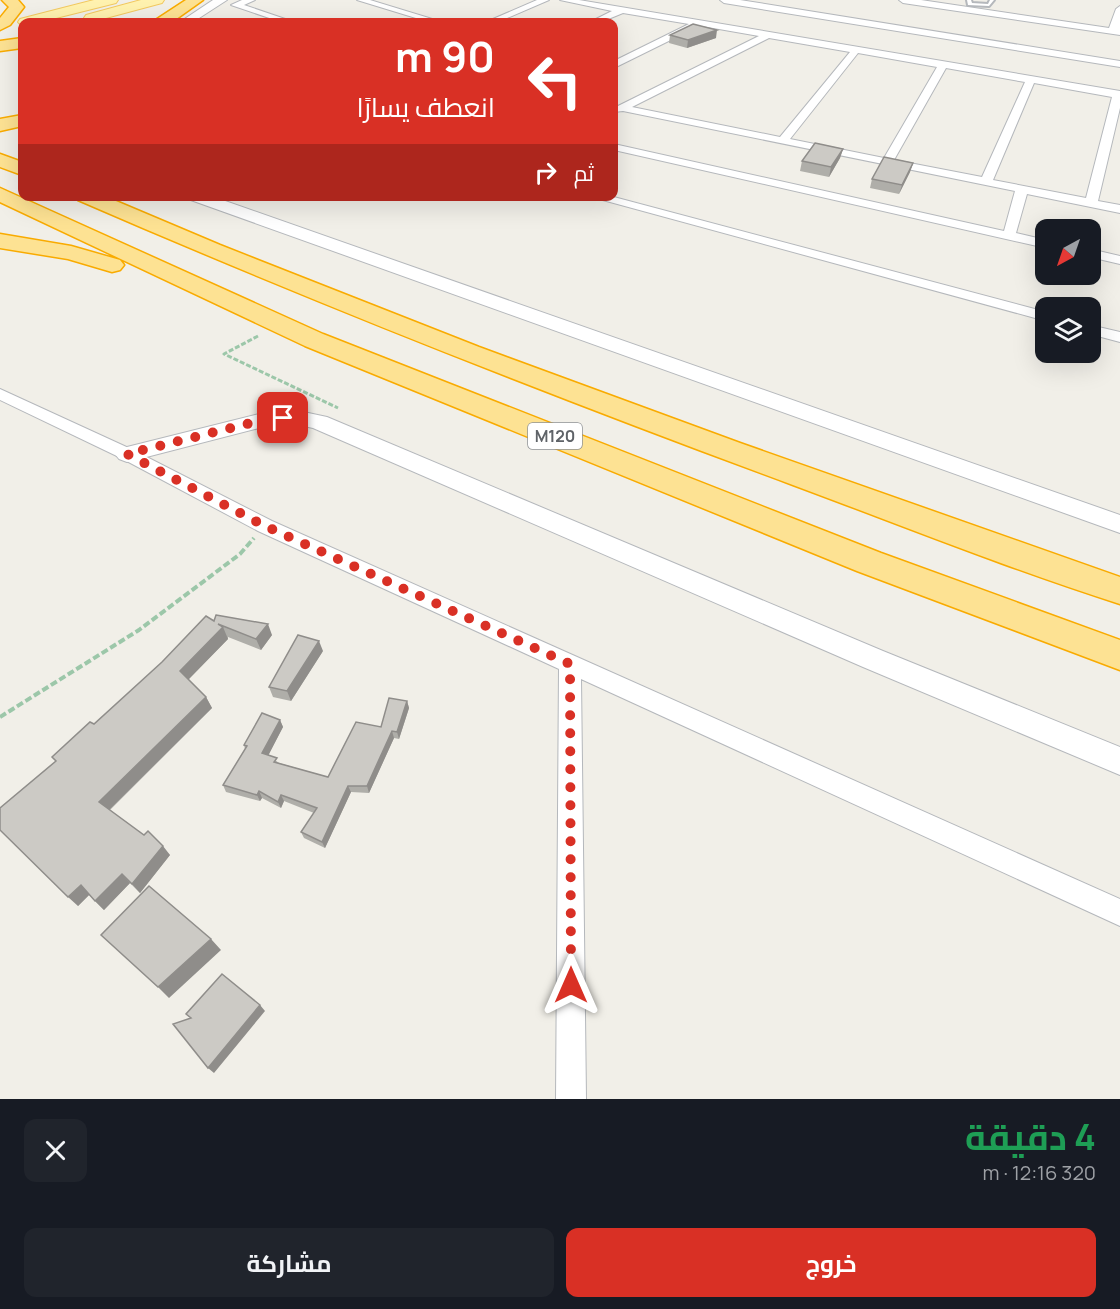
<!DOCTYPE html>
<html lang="ar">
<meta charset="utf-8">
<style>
:root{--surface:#171b24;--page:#20242c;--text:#f1f3f6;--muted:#9ea1a6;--accent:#d93025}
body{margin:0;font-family:Manrope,Cairo,sans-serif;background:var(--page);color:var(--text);direction:rtl;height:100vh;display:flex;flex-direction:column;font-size:22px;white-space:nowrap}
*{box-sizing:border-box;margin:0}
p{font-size:20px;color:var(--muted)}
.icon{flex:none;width:33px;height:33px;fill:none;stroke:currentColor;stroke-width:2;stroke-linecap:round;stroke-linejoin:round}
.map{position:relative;height:1099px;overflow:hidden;direction:ltr}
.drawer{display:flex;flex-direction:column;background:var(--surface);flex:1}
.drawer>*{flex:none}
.top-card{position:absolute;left:18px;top:18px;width:600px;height:183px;border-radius:12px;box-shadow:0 6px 24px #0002;direction:rtl;background:#d93025;color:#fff;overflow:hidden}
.needle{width:39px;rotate:220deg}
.fabs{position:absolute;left:1035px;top:219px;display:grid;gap:12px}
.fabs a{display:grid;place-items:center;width:66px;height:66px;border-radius:12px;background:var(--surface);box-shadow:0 6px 24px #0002;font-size:30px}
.pin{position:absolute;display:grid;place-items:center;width:51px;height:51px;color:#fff;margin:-26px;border-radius:12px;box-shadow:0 3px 9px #0006}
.me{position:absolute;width:66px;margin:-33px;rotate:0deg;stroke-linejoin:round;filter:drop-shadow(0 0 4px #0008)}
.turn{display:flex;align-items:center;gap:21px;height:126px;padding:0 24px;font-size:27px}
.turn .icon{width:78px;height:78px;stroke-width:2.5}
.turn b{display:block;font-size:42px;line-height:51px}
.then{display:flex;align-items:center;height:57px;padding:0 24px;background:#0003;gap:12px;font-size:22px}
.round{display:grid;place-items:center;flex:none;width:63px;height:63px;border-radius:12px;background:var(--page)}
.summary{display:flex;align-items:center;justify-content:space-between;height:102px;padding:0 24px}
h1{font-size:36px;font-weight:700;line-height:45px;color:#1e9e55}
.cta{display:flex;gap:12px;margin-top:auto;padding:12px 24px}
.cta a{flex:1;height:69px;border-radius:12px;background:var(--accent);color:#fff;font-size:24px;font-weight:700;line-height:69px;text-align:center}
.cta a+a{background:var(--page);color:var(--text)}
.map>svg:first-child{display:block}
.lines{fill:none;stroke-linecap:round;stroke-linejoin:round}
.service-casing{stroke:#b5b8bc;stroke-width:4}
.minor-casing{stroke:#b5b8bc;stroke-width:2}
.tertiary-casing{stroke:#b5b8bc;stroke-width:2}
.primary-casing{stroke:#f2c960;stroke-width:2}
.motorway-casing{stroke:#f9ab00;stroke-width:3}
.path-far1{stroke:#9cc7a9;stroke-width:3;stroke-dasharray:5 2;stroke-linecap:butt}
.path{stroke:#9cc7a9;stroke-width:4;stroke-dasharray:7 3;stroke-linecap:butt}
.service{fill:#fff;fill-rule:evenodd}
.minor{fill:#fff;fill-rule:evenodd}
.tertiary{fill:#fff;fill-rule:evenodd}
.primary{fill:#fff2af;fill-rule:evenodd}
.motorway{fill:#fde293;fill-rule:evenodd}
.wall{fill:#afaea9}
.shaded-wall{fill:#8f8d8a}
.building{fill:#cccac5;stroke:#8f8d8a;stroke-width:1.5}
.route{stroke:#d93025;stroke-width:10;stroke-dasharray:0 18}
.labels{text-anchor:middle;stroke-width:4.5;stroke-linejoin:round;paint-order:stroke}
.shield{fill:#fff;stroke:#8f9295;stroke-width:1.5}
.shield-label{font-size:16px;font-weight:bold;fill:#5f6368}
</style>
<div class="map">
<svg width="1120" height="1099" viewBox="0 0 1120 1099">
<rect width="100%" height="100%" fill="#f1efe8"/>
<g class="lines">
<defs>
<path id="service" d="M967,0H971L972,3L988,4L990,0H994L989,6L968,5Z"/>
<path id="minor" d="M242,0H255L244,5L294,22H281L231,5Z
M357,0H370L442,22H429Z
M537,0H549L498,22H486Z
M560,0H579L1120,91V108L1098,201L1120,205V213L1027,194L1016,233L1046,240V248L614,150V144L1004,231L1015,191L623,111L614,112V108L759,36L696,25L695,28L614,68V61L689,24L623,13L601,22H590L612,11ZM769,38L850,52L780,137L632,107ZM858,53L937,67L884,158L790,139ZM946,68L1025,82L982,177L894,160ZM1034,83L1112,97L1086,198L993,180Z
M720,0H740L1120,61V67L724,3Z
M899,0H921L1109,28L1116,9L1120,6V35L903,3Z
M588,196H610L1046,312V321Z
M1090,249L1120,256V264L1090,257Z
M1090,325L1120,332V342L1090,334Z
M0,389L133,450L272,521L1120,899V926L581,679L586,1099H556L559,669L258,531L121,458L0,400Z"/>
<path id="tertiary" d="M213,0H227L193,22H180Z
M186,196H211L1120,515V533L188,199Z
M299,411L327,417L883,651L1120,747V775L863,667L313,428L299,425L267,426L127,462L119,459L115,454L119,449L267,412Z"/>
<path id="primary" d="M94,0H118L116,3L40,22H22V26L18,22L20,19Z
M141,0H164L162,3L91,22L84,18L86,15Z"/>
<path id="motorway" d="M2,0H18L24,7L10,25L0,30V18L9,7Z
M186,0H203L172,22H155L157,19Z
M22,38V48L0,51V41Z
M22,115V126L0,131V119Z
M0,154L22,162V175L0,167Z
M0,188L323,334L881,553L1120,640V670L857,571L305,346L0,202Z
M75,196H104L220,245L479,347L740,443L1120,577V604C1010,569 901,525 793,485C552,396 313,302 78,200Z
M0,234L71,246L120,260L124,265L120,270L112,272L68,259L0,248Z"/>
</defs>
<!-- service casing -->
<use href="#service" class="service-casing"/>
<!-- minor casing -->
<use href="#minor" class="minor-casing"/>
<!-- tertiary casing -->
<use href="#tertiary" class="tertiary-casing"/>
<!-- primary casing -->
<use href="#primary" class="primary-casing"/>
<!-- motorway casing -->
<use href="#motorway" class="motorway-casing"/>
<!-- path-far1 -->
<path class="path-far1" d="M258,336L224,354L338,408"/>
<!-- path -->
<path class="path" d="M0,717L139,630L240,554L254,538"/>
<!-- service -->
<use href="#service" class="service"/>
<!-- minor -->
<use href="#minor" class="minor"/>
<!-- tertiary -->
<use href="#tertiary" class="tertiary"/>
<!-- primary -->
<use href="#primary" class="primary"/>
<!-- motorway -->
<use href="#motorway" class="motorway"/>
</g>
<!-- wall -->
<path class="wall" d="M670,35L716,38L687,48L669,43Z
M843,149L840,158L829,177L800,171L802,161Z
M913,163L910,172L899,194L870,188L872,179Z
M214,621L272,635L261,650L228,637V639L188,680L206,697L212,708L110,810L170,855L140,893L130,883L104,910L89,895L78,906L56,761L94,724Z
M323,651L291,701L273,697L269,687Z
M407,701L409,708L399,739L394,738L369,793L351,792L325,848L304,838L301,832L314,813L284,801L281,808L262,798L260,801L226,792L223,785L245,749L244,745L280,720L283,727L268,755L279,763L328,777Z"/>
<!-- shaded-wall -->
<path class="shaded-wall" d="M717,30L716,38L687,48L688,40Z
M843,149L840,158L829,177L831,167Z
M913,163L910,172L899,194L902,185Z
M268,624L272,635L261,650L256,639Z
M223,627L228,639L186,682L180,671Z
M319,641L323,651L291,701L287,691Z
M206,697L212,708L107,812L99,802Z
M407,701L409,708L399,739L397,732Z
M280,720L283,727L266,760L262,753Z
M392,731L394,738L369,793L367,786Z
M348,786L351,792L325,848L322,842Z
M259,791L262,798L260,801L257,795Z
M281,795L284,801L281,808L278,802Z
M163,846L170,855L140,893L132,884Z
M122,874L130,883L104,910L95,901Z
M81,885L90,894L78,906L68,897Z
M211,939L221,950L169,998L158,987Z
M260,1005L265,1011L214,1073L208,1068Z"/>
<!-- building -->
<path class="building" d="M693,24L717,30L688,40L670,35Z
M815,143L843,149L831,167L802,161Z
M884,157L913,163L902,185L872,179Z
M216,615L268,624L256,639L218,624L223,627L180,671L206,697L99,802L144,835L148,831L163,846L132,884L122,874L95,901L81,885L68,897L0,830V808L56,761L52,757L90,722L94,724L162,662L206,616L214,621Z
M298,635L319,641L287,691L269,687Z
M389,698L407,701L397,732L392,731L367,786H348L322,842L301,832L317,808L281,795L278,802L259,791L257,795L223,785L247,746L244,745L262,713L280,720L262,753L277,758L274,762L328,777L356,722L381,727Z
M149,886L211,939L158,987L101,935Z
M222,974L260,1005L208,1068L173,1024L191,1018L186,1014Z"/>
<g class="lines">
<!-- route -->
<path class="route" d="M283,418L267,419L127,454L265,526L570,664L571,985"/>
</g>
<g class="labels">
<!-- shield labels -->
<rect class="shield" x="528" y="423" width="54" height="26" rx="4.5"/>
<g class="shield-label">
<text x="555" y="442">M120</text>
</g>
</g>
</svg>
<div class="fabs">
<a><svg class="needle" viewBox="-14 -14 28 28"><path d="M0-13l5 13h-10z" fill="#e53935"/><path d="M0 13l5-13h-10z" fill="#9ea1a6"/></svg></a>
<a><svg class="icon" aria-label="layers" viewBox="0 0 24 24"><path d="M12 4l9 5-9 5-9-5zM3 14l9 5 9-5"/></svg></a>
</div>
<div class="pin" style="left:283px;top:418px;background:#d93025"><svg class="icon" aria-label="arrive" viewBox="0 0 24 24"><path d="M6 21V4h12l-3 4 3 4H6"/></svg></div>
<svg class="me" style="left:571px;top:985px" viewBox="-20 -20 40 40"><path d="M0-17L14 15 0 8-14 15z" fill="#d93025" stroke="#fff" stroke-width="4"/></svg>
<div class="top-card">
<div class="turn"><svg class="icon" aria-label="left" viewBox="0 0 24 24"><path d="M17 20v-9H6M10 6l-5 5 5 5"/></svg><div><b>90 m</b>انعطف يسارًا</div></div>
<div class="then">ثم<svg class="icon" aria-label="right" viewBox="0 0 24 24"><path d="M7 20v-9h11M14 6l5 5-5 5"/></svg></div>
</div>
</div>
<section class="drawer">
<div class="summary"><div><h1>4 دقيقة</h1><p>320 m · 12:16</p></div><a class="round"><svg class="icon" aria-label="close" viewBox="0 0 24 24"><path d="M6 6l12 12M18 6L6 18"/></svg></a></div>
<div class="cta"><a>خروج</a><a>مشاركة</a></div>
</section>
